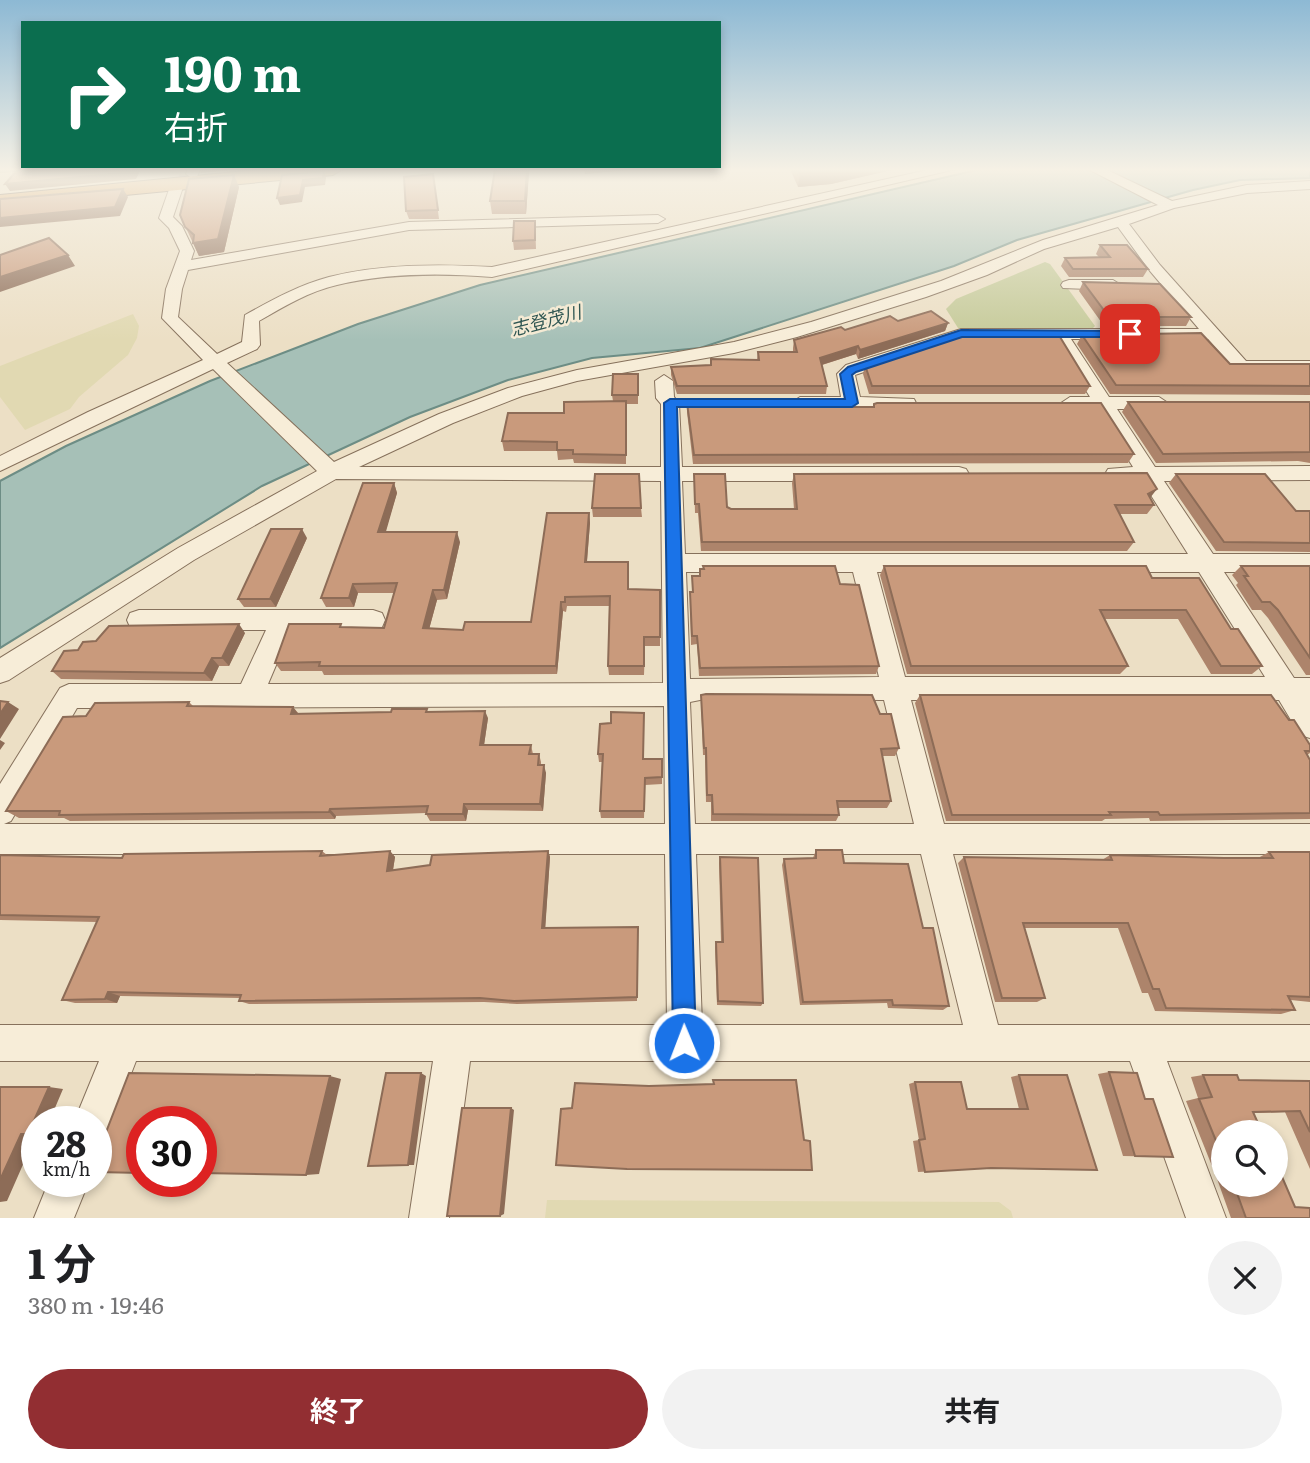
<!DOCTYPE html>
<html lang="ja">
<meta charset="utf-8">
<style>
:root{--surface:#fff;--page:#f2f2f2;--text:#202124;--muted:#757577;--accent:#922e32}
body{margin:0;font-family:Literata,"Noto Sans JP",serif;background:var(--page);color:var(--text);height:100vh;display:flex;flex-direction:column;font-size:26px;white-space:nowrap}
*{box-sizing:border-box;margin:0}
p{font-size:23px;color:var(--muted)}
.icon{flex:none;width:38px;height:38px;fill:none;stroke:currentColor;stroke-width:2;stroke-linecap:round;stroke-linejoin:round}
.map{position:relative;height:1218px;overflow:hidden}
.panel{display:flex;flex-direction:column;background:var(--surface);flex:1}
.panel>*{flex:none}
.hud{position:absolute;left:21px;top:21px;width:700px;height:147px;border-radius:0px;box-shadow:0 4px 10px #0003;background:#0b6e4f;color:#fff;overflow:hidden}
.controls{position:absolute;left:1211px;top:1120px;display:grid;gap:14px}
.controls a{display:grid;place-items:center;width:77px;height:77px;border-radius:50%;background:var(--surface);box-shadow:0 4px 10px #0003;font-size:35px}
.speed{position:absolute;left:21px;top:1106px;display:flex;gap:14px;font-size:35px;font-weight:700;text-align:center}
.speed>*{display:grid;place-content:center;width:91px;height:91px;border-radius:50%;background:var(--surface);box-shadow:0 4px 10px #0003;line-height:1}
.speed small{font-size:18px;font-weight:400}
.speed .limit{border:10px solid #d22;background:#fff;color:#111}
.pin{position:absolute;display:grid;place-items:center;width:60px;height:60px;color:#fff;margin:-30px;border-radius:14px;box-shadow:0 4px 10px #0006}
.me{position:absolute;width:77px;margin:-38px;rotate:359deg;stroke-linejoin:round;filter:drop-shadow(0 0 5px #0008)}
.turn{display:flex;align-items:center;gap:24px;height:147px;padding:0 28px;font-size:32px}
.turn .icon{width:91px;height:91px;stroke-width:2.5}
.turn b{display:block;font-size:49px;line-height:60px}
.round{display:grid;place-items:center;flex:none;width:74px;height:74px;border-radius:37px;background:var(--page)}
.summary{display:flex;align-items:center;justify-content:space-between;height:119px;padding:0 28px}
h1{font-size:42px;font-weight:700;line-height:52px}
.cta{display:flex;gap:14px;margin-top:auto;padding:14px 28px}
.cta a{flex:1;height:80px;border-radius:42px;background:var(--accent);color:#fff;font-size:28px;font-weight:700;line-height:80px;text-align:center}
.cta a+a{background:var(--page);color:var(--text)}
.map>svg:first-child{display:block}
.farmland{fill:#e1d9b2}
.green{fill:#c5ca99}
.water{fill:#a6c0b7;stroke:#6d8d85;stroke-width:2}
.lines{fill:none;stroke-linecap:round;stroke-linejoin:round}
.street-tunnel{stroke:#c8bba4;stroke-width:14;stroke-dasharray:14 7;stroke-linecap:butt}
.street-casing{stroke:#86715c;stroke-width:2}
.highway-casing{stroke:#544030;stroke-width:2}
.street{fill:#f7edd8;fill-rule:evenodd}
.highway{fill:#d79d59;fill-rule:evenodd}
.wall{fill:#ad846b}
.shaded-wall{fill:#8d6c57}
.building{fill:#c99a7c;stroke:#8d6c57;stroke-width:2}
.route{fill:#1a73e8;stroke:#114b97;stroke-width:2}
.labels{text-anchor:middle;stroke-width:5;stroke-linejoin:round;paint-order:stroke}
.far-water-label{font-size:18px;font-style:italic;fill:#2f5652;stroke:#f4ead4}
</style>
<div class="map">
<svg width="1310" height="1218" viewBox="0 0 1310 1218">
<rect width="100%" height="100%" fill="#ecdfc5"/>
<!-- farmland -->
<path class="farmland" d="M133,314L139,326L137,338L128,355L79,397L70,409L25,430L0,397V366Z
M547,1200L999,1202L1011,1211L1013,1218H545Z"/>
<!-- green -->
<path class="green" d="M1045,262L1050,264L1095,326L1093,328H958L946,309L956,299Z"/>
<!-- water -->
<path class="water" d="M981,169H1310V178L1240,180L1193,190L1017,240L954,266L700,348L592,358L508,380L410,417L262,486L0,648V481L66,446L210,381L358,324L480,285Z"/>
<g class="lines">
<!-- street-tunnel -->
<path class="street-tunnel" d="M184,189L187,169"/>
<defs>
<path id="street" d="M188,169H200L197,177L192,178L186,174Z
M932,169H956L492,277C440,273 388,273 337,285C310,291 283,307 259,321L260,345L257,349L227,363L334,462L439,414L508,388L577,370L734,342L811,322L941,281L1043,240L1158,205L1088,169H1105L1172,201L1247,185L1310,181V189L1247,193L1174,208L1129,224L1160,265L1246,361H1310V371L1235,370L1208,339H1071L1109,397H1159L1168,403L1159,409H1117L1155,467L1310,466V480L1164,481L1213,554H1310V572H1224L1294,678H1310V738L1300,735L1279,700H911L944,824H1310V854H953L998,1025H1310V1061H1167L1226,1218H1186L1130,1061H470L449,1218H409L433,1061H136L107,1136L96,1140V1122H74L99,1061H0V1025H667L665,854H0V784L60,688L69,684H241L266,630H139L130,627L127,620L130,613L139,610H373L382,613L385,620L382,627L373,630H291L268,684L663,683L661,481L336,479L194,560L9,680L0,683V658L178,548L317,471L213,369L0,471V456L88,412L203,360L162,318L166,289L180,251L169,228L159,218L172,181L177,180L184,184L173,217L182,226L194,251L191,260L409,222L658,215L665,219L658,223L409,230L188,270L182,289L178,317L217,354L242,342L245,315C272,300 299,285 329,277C382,264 438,264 492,267ZM1118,227L1150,271L1199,329H961L846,365L837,374L841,397H800L791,403L800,409H907L916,403L914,399L860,397L855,375L962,339H1054L1090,397H1070L1061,403L1070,409H1097L1133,467L1108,469L1105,474L1108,479L1142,481L1188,554H685L682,481H959L966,479L969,474L966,469L959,467H682L679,403L674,397L673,381L664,375L655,381L656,398L661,404V467H359L453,423L522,396L577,381L734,353L797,337L926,297L987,275L1044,249ZM686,572H853L879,677L690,679ZM877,572H1199L1265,677H905ZM705,699L884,700L914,824H695L690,702ZM664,706L665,824H4L11,821L77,708ZM696,854H921L963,1025H702Z
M1069,280H1113L1121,285L1113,290L1063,288L1061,285L1063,282Z
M49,1181H89L74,1218H34Z"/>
<path id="highway" d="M267,169H343L333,175L0,207V195Z"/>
</defs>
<!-- street casing -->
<use href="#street" class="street-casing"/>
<!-- highway casing -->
<use href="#highway" class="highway-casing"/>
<!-- street -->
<use href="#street" class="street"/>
<!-- highway -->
<use href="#highway" class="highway"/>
</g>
<!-- wall -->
<path class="wall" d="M495,169H529L526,214H492L490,201Z
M790,169H896L831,184L798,187Z
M433,174L439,219H409L406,211Z
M239,187L224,252L199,256L180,215Z
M535,221L536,249L514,250L513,241Z
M1100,245L1148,269L1143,277H1069L1061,266L1065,258L1099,257L1096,254Z
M1083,282L1191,317L1186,326H1104L1079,291Z
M898,321L948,323L945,331L858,359L856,354L822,365L827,386L826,394H677L671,375V367L711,365V359L757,360L758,352H793V348L794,340L845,330Z
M1082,335L1230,364H1310V395L1110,394L1077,344Z
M969,337L1090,386L1085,394H869L863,374L865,365Z
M638,374V404H626V464L574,463L573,459L558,460L557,451H504L502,441L564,413L613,401L612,395Z
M1128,402H1310V463L1298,461L1156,463L1122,412Z
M687,403L833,407H873L874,404L1134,454L1128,463L693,464L687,412Z
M694,474L727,507L731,509H794L792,483L794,474L1150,498L1154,505L1147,514H1120L1134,542L1127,551H701L698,513H695Z
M1176,474L1296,511H1310V552L1216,551L1169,483Z
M394,483L397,493L385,532L460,542L447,599L437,600L429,629L463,630L531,622L589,513L590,523L587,562L629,589L660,590V646H645L644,675H609L608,666L609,606H567L566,612L563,611L557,674L324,675L322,671H281L275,663L343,627L384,628L394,593H358L354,607H326L321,598Z
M592,508H641L642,517H593Z
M307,538L276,607H244L238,599Z
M884,566L1152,578L1231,629L1262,666L1252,674H1211L1178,619H1104L1128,666L1120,674H907L880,575Z
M1241,566H1310V675H1306L1268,618L1261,610H1252L1236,585L1238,583L1232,575Z
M692,576L840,584L879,666L876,674L699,676L697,644L691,645L690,600V592H692Z
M245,633L229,666H219L212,681L61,679L52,671Z
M701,695L880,714L899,748L895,756H882L891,801L887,808H838L839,815L836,821H711V802H706L705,755H703L701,703Z
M920,695L1289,720L1310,745V753L1307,755L1310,760V819L1150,821L1149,818L1105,819L1102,821H946L915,703Z
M189,702L193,706L293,707L299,714L429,712L488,718L484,745H531L533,754H539L541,762V765L546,773L543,811L468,810L466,821H430L426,814V813L336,816L335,819L70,821L64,818H19L6,811L86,716Z
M598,754L643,759L662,777V784L645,785L644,818H601L600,811L602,762H599Z
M816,850L923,928L949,1006L943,1010L888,1008L887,1003L800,1005L782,865L784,859L813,858Z
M322,851L327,855L390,851L395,857L393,870L548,851L550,857L545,928L638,932L637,1001L517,1004L484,1002L249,1004L239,1001L240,998L120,996L117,1003H75L62,1000L97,922L0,920V855L122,858Z
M1269,852H1310V1002L1291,1000L1295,1010L1281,1014L1155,1011L1148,993H1142L1118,928H1024L1045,998L1037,1002H995L958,863L964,857L1102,860L1110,855L1224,858H1258Z
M720,857L763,1003L761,1006L717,1005L715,947L716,942H721L719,863Z
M1109,1072L1145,1099L1173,1157L1123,1156L1098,1074Z
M1019,1075H1067L991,1168L918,1172L913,1141L919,1140L909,1084L915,1082L967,1109H1019L1011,1077Z
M1203,1075L1239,1080L1310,1081V1169L1285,1112L1254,1113L1223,1132V1185H1276L1295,1207H1310V1218H1231L1216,1176L1186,1101L1198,1098L1191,1077Z"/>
<!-- shaded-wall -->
<path class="shaded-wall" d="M0,169H25L26,171L0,173Z
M134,169H141L136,179L10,191L5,184Z
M200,169H237L201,173Z
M527,169H529V174L526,214L525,201Z
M584,169H638L585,174Z
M837,169H896L831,184L798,187L800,173Z
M324,171L326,178L325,185L305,187L302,202L280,205L277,198L303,180Z
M234,175L239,187L224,252L199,256L193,243Z
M123,189L128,197L120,216L0,227V218Z
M68,255L75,266L0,292V277Z
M948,323L945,331L858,359L860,350Z
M858,346L856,354L818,366L820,358Z
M394,483L397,493L383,542L378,532Z
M1157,489L1150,498L1148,494Z
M589,513L590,523L586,572L585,562Z
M302,529L307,538L276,607L270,599Z
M457,532L460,542L447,599L444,590Z
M353,584L358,593L354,607L349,598Z
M433,590L437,600L427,637L423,628Z
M561,602L563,611L557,674L556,666Z
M239,624L245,633L229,666L222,658Z
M212,658L219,666L212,681L204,673Z
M8,702L19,709L0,739V714Z
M293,707L299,715L291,714Z
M485,711L488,718L483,752L480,745Z
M0,740L5,743L0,750Z
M544,765L546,773L543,811L540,804Z
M464,804L468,810L466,821L463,814Z
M330,809L336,816L335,819L329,812Z
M390,851L395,857L392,876L387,871Z
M548,851L550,857L545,932L542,928Z
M108,992L120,996L117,1003L105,999Z
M421,1073L426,1076L414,1165H408Z
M330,1076L341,1079L319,1174L306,1175Z
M49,1087L63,1089L49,1122H37V1135L28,1134Z
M511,1108L514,1110L504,1214L500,1216Z
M21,1134L36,1135L7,1201L0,1202V1180Z"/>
<!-- building -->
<path class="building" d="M18,169H134L132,172L5,184Z
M495,169H527L525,201H490Z
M798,169H837L800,173Z
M324,171L323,178L303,180L300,195L277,198L282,175Z
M433,174L438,210L406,211L404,177Z
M234,175L218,239L193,243L194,235L185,227L180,215L189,179Z
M123,189L115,207L0,218V199Z
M514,221H535V240L513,241Z
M49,238L68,255L0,277V255Z
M1100,245H1127L1148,269H1073L1065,258L1110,257Z
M1083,282L1160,284L1191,317H1109Z
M931,311L948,323L860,350L858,346L820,358L827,386H677L671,367L711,365V359L759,360L758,352H797L794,340L841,327L845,330L890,316L898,321Z
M1201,333L1230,364H1310V386L1116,385L1082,335Z
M964,334L969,337H1060L1090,386H872L865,365Z
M613,374H638V395H612Z
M626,401V455L573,454V450H557V442L502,441L508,413H564V402Z
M1128,402H1310V452L1163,454Z
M687,403H832L833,407H874V404L877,403H1101L1134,454L694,455Z
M1147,473L1157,489L1148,494L1154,505H1115L1134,542H702L699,504H695L694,474H725L727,507L731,509H797L794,474Z
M595,474H639L641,508H592Z
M1176,474H1265L1296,511H1310V543L1224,542Z
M363,483H394L378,532H457L444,590H433L423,628L463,630L465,622H531L547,513H589L585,562H628V589L660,590V637H644V666H608L610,596L565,597V602H561L556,666H319L320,662L275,663L289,624H341L340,627L384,628L397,583L353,584L349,598H321Z
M271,529H302L270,599H238Z
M703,566H835L840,584L859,585L879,666L700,668L697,636H692L690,592H693L692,576H700V569H704Z
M884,566H1146L1152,578H1199L1231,629H1238L1262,666H1221L1186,610H1100L1128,666H911Z
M1241,566H1310V658L1278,610L1270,602H1262L1244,576H1248Z
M239,624L222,658H212L204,673L52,671L64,651L78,650L83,642L96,641L109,626Z
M706,694L872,695L880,714H891L899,748L881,749L891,801H837L839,815L713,814L712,795H707L706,748H704L701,695Z
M920,695H1271L1289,720H1294L1310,745V751H1305L1310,760V813L1160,815L1158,812H1109L1111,815H952Z
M0,701L8,702L0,714Z
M189,702L187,706L293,707L291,714L391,712L392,709H427L426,712L485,711L480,745H531L529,754H539L538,765H544L540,804H464L463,814H426L428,806L330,809L329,812L59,815L60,811H6L63,717L86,716L95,703Z
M611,712L644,713L643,759H662V777L645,778L644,811H600L603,754H598L600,724L611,723Z
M816,850H842L844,863L908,864L923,928H933L949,1006L893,1005L892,1000L803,1002L784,859L816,858Z
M322,851L320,856L390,851L387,871L430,865L432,855L548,851L542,928L638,927L637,997L514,1001L480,998L239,1001L241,995L108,992L105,999L62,1000L99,917L0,915V855L122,858L124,854Z
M1269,852H1310V997L1288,996L1295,1010L1166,1008L1159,989H1153L1128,923H1023L1045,998H1002L964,857L1112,860L1110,855L1224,858H1273Z
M720,857L758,858L763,1003L718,1001L716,942H723Z
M1109,1072L1137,1073L1145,1099H1153L1173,1157L1135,1156Z
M129,1073L330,1076L306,1175L201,1173V1122H142V1173L96,1172V1158Z
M386,1073H421L408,1165L368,1166Z
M1019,1075H1067L1097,1170L991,1168L925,1172L919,1140L925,1139L915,1082H961L967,1109H1028Z
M1203,1075H1237L1239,1080L1310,1081V1132L1300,1111L1253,1112L1262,1132H1223V1158L1199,1099L1212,1097Z
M713,1080H796L804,1140L810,1141L812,1170L627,1169L556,1165L561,1109L572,1108L575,1083L649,1086L714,1084Z
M0,1087H49L28,1134H21L0,1180Z
M462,1108H511L500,1216H447Z
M1276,1163L1295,1207L1310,1208V1218H1246L1234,1185H1276Z"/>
<!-- sky -->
<linearGradient id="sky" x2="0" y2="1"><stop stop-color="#8db9d4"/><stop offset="0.5" stop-color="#f6f1e5"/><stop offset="1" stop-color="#f6f1e5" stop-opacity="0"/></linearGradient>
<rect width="1310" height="340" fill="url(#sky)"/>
<!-- route -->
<path class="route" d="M961,330L1130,331L1136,334L1130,337H962L856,372L852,375L858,403L852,407H677L696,1043L693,1051L684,1055L676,1051L673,1043L664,403L670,399H845L840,374L848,367Z"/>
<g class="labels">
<!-- far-water labels -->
<g class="far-water-label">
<text transform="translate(546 321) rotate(-15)" y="6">志登茂川</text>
</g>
</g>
</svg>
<div class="controls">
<a><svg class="icon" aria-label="search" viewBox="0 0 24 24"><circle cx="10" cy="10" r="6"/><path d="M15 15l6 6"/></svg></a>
</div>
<div class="speed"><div>28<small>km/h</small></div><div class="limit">30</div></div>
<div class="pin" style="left:1130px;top:334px;background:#d93025"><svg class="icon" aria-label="arrive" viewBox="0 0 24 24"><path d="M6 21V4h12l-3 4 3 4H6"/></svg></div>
<svg class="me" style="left:684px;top:1043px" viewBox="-20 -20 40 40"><circle r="17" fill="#1a73e8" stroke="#fff" stroke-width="3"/><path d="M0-11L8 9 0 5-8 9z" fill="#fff"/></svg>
<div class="hud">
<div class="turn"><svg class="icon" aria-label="right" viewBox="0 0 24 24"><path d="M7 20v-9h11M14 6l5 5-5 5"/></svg><div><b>190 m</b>右折</div></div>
</div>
</div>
<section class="panel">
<div class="summary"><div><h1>1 分</h1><p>380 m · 19:46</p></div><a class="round"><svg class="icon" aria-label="close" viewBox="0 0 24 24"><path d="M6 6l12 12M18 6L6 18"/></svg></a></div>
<div class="cta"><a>終了</a><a>共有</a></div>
</section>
